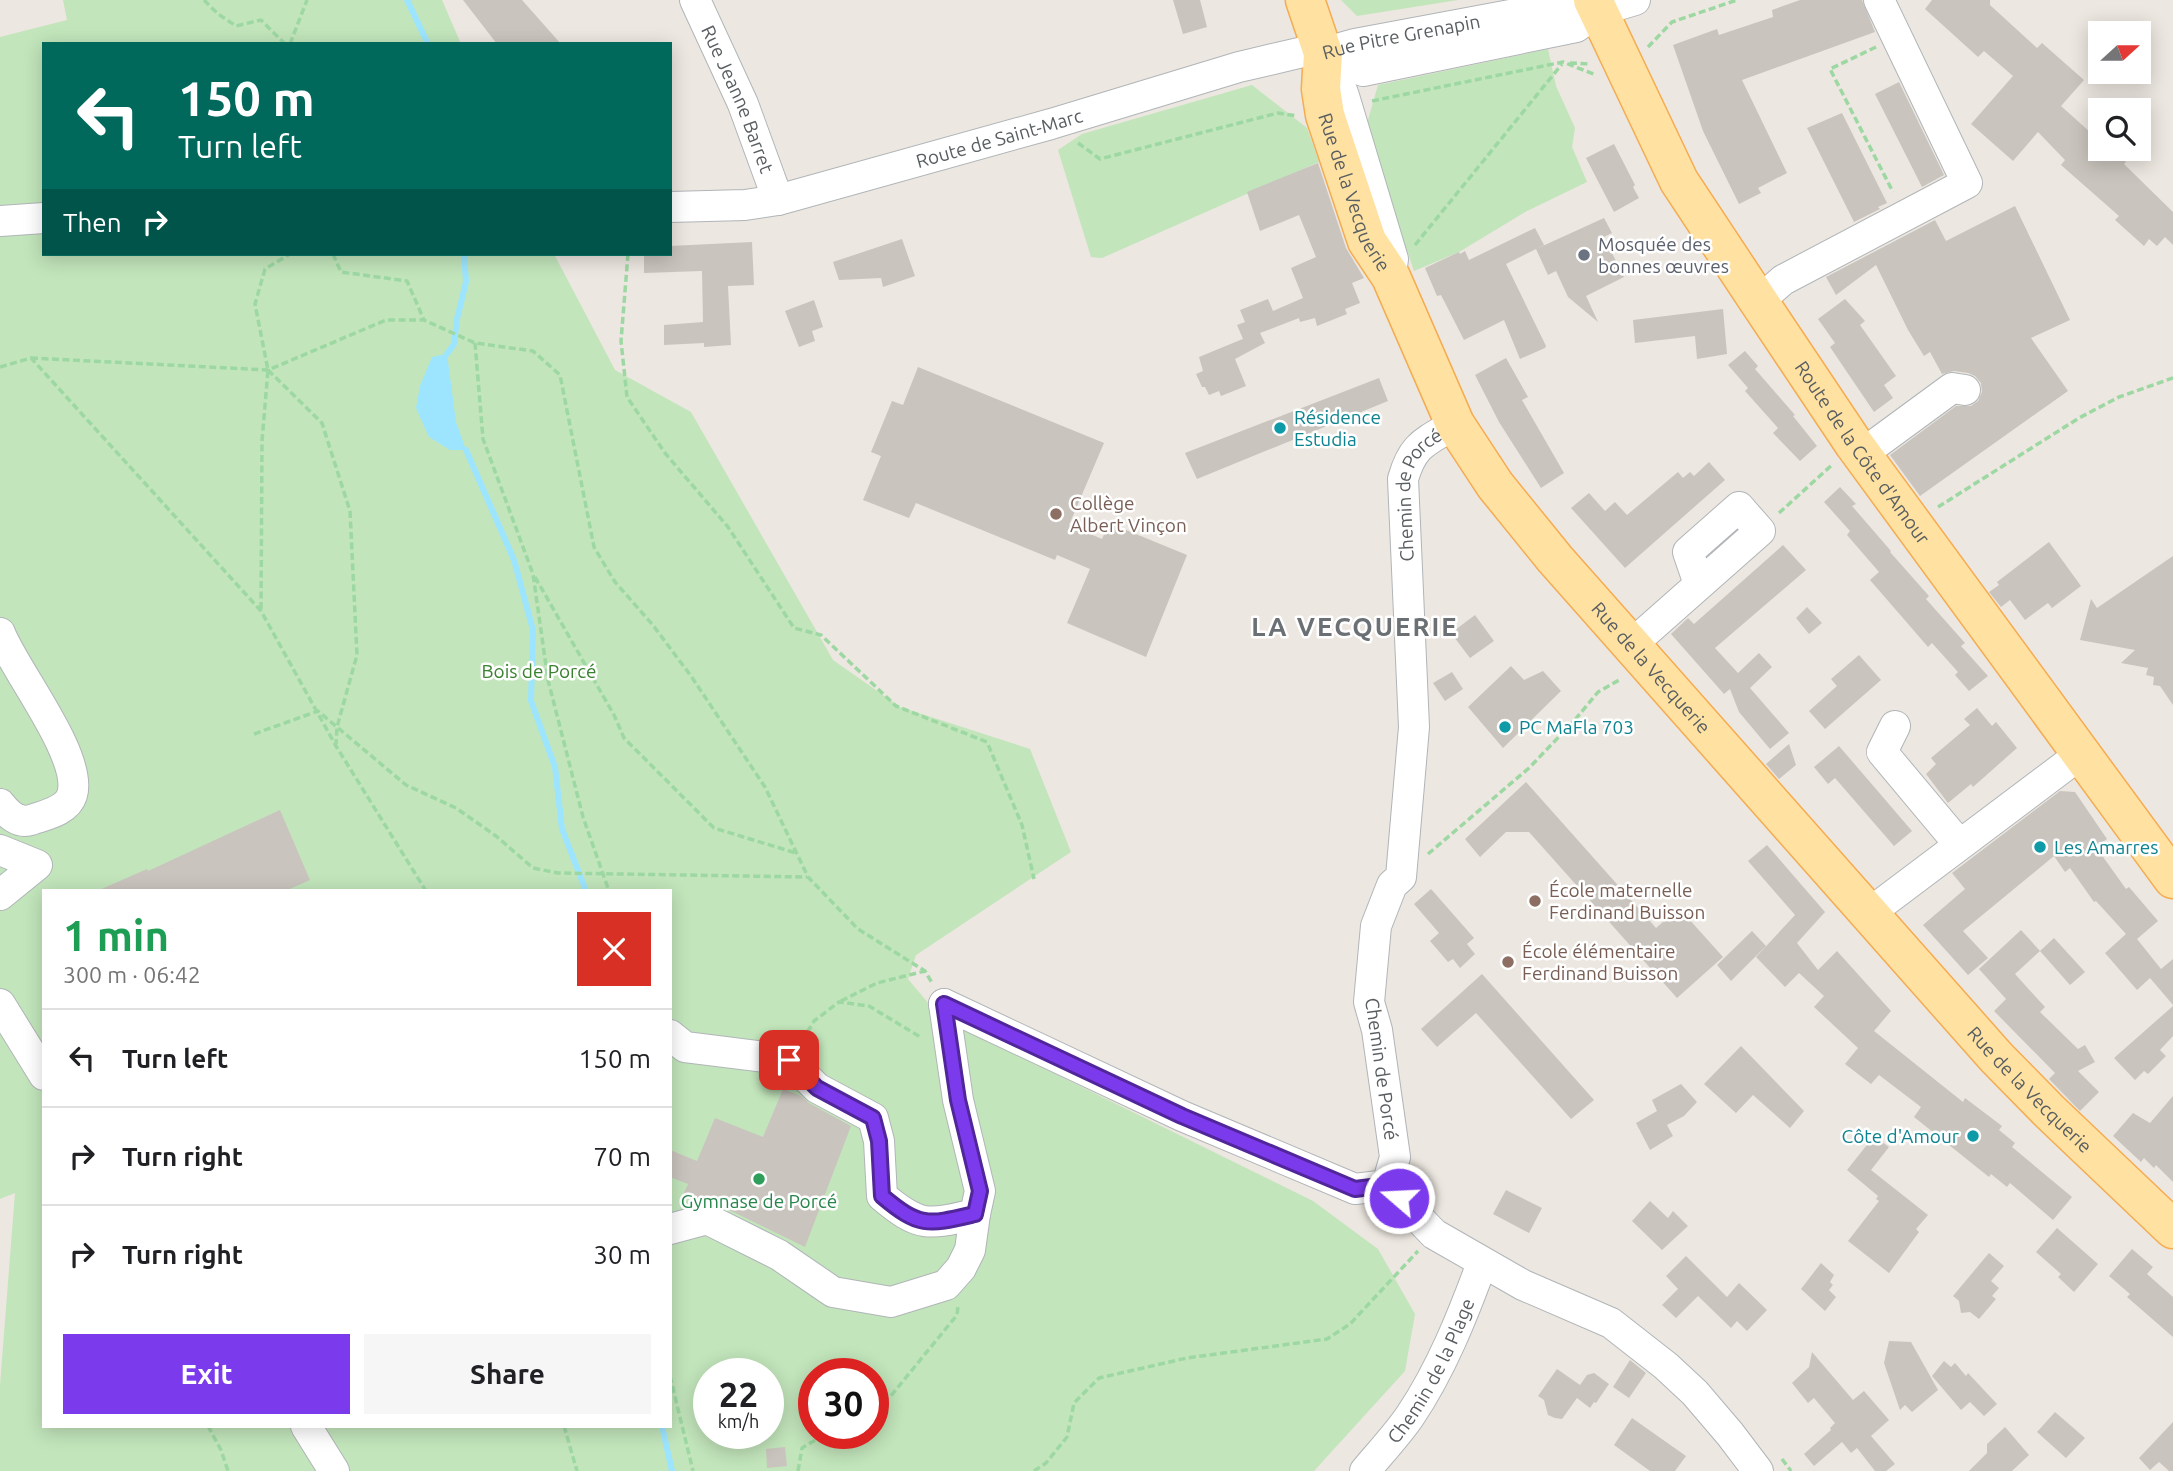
<!DOCTYPE html>
<meta charset="utf-8">
<style>
:root{--surface:#fff;--page:#f6f6f6;--text:#202124;--muted:#757577;--line:#e0e0e0;--accent:#7c3aed}
body{margin:0;font-family:Ubuntu,sans-serif;background:var(--page);color:var(--text);height:100vh;display:flex;flex-direction:column;font-size:26px;white-space:nowrap}
*{box-sizing:border-box;margin:0}
p{font-size:23px;color:var(--muted)}
.icon{flex:none;width:38px;height:38px;fill:none;stroke:currentColor;stroke-width:2;stroke-linecap:round;stroke-linejoin:round}
.map{position:relative;flex:1;overflow:hidden}
.details{position:absolute;left:42px;top:889px;width:630px;height:539px;display:flex;flex-direction:column;background:var(--surface);border-radius:0px;box-shadow:0 4px 18px #0003}
.details>*{flex:none}
.banner{position:absolute;left:42px;top:42px;width:630px;height:214px;border-radius:0px;box-shadow:0 4px 18px #0003;background:#00695c;color:#fff;overflow:hidden}
.needle{width:46px;rotate:69deg}
.tools{position:absolute;left:2088px;top:21px;display:grid;gap:14px}
.tools a{display:grid;place-items:center;width:63px;height:63px;border-radius:0px;background:var(--surface);box-shadow:0 4px 18px #0003;font-size:35px}
.speed{position:absolute;left:693px;top:1358px;display:flex;gap:14px;font-size:35px;font-weight:700;text-align:center}
.speed>*{display:grid;place-content:center;width:91px;height:91px;border-radius:50%;background:var(--surface);box-shadow:0 4px 18px #0003;line-height:1}
.speed small{font-size:18px;font-weight:400}
.speed .limit{border:10px solid #d22;background:#fff;color:#111}
.pin{position:absolute;display:grid;place-items:center;width:60px;height:60px;color:#fff;margin:-30px;border-radius:14px;box-shadow:0 4px 10px #0006}
.me{position:absolute;width:77px;margin:-38px;rotate:289deg;stroke-linejoin:round;filter:drop-shadow(0 0 5px #0008)}
.turn{display:flex;align-items:center;gap:24px;height:147px;padding:0 21px;font-size:32px}
.turn .icon{width:91px;height:91px;stroke-width:2.5}
.turn b{display:block;font-size:49px;line-height:60px}
.then{display:flex;align-items:center;height:66px;padding:0 21px;background:#0003;gap:14px;font-size:26px}
.round{display:grid;place-items:center;flex:none;width:74px;height:74px;border-radius:0px;background:var(--page)}
.overview{display:flex;align-items:center;justify-content:space-between;height:119px;padding:0 21px}
h1{font-size:42px;font-weight:700;line-height:52px;color:#1e9e55}
.cta{display:flex;gap:14px;margin-top:auto;padding:14px 21px}
.cta a{flex:1;height:80px;border-radius:0px;background:var(--accent);color:#fff;font-size:28px;font-weight:700;line-height:80px;text-align:center}
.cta a+a{background:var(--page);color:var(--text)}
ul{padding:0;list-style:none}
li{display:flex;align-items:center;gap:21px;height:98px;padding:0 21px;border-top:2px solid var(--line)}
li div{flex:1}
li b{display:block;font-size:26px}
li em{font-style:normal}
.map>svg:first-child{display:block}
.green{fill:#c2e5bb;fill-rule:evenodd}
.water{fill:#9de5ff}
.lines{fill:none;stroke-linecap:round;stroke-linejoin:round}
.stream{stroke:#9de5ff;stroke-width:6}
.building{fill:#cac4be}
.minor-casing{stroke:#b1b5b8;stroke-width:32}
.major-casing{stroke:#f5ab50;stroke-width:41}
.path{stroke:#9dd8a3;stroke-width:3.5;stroke-dasharray:7 3.5;stroke-linecap:butt}
.minor{stroke:#fff;stroke-width:30}
.major{stroke:#ffe1a2;stroke-width:38}
.route-casing{stroke:#51269a;stroke-width:18}
.route{stroke:#7c3aed;stroke-width:12}
.worship-dot{fill:#6b7280;stroke:#fff;stroke-width:2.5}
.culture-dot{fill:#0f9aa8;stroke:#fff;stroke-width:2.5}
.education-dot{fill:#8d6e63;stroke:#fff;stroke-width:2.5}
.leisure-dot{fill:#2e9e5b;stroke:#fff;stroke-width:2.5}
.labels{text-anchor:middle;stroke-width:5;stroke-linejoin:round;paint-order:stroke}
.street-label{font-size:19px;fill:#595e61;stroke:#fff}
.worship-label{font-size:19px;fill:#5b616d;stroke:#fff;text-anchor:start}
.culture-label{font-size:19px;fill:#0d838f;stroke:#fff;text-anchor:start}
.education-label{font-size:19px;fill:#785e54;stroke:#fff;text-anchor:start}
.park-label{font-size:19px;fill:#3a8130;stroke:#fff}
.leisure-label{font-size:19px;fill:#27864d;stroke:#fff}
.district-label{font-size:26px;font-weight:bold;letter-spacing:2px;fill:#6a7073;stroke:#fff}
</style>
<div class="map">
<svg width="2173" height="1471" viewBox="0 0 2173 1471">
<rect width="100%" height="100%" fill="#ece7e0"/>
<!-- green -->
<path class="green" d="M63,0H442L461,44H44V254H554L615,370L691,412L833,660L900,707L1030,749L1071,852L916,955L908,979L929,1004L960,1027L1313,1201L1378,1249L1415,1314L1405,1371L1314,1471H0V1385L15,1193L0,1199V37L67,20ZM44,891H670V1426H44ZM709,1374H768V1433H709ZM814,1374H873V1433H814Z
M1341,0H1458L1357,16Z
M1548,49L1556,86L1575,128L1572,147L1587,182L1527,211L1459,252L1414,271L1408,253L1398,237L1366,127L1378,85Z
M1252,85L1307,128L1319,162L1102,258L1091,257L1058,150L1082,134Z"/>
<!-- water -->
<path class="water" d="M447,354L456,422L466,450H450L429,437L416,408L420,386L432,357Z"/>
<g class="lines">
<!-- stream -->
<path class="stream" d="M407,0L428,44
M447,354L454,344L457,319L466,282L464,254
M466,450L514,560L533,630L531,701L555,767L562,829L586,891
M662,1426L672,1471"/>
</g>
<!-- building -->
<path class="building" d="M463,0H522L561,44H497Z
M1173,0H1200L1207,27L1183,34Z
M1800,0H1862L1875,32L1742,80L1787,173L1758,188L1761,193L1739,204L1703,131L1673,45L1717,29L1719,35L1773,17L1772,10Z
M1932,0H1990V5L2037,48L2042,43L2084,80L2061,106L2100,141V149L2114,150L2126,162L2124,164L2173,212V245L2165,237L2157,246L2149,239L2144,246L2115,220L2119,216L2061,165L2065,160L2038,132L2013,161L1971,124L2013,76L1984,51L1978,57L1925,9Z
M1899,82L1944,175L1922,187L1875,94Z
M1842,113L1887,203L1878,207L1880,209L1854,222L1807,128Z
M1614,144L1635,185L1633,187L1639,198L1614,212L1586,158Z
M1318,163L1346,248L1364,278L1352,283L1360,303L1345,309L1347,314L1317,326L1315,318L1300,322L1299,318L1260,333L1265,343L1235,359L1246,386L1221,396L1219,391L1209,395L1205,387H1202L1196,374L1203,371L1199,357L1250,336L1243,339L1237,325L1245,322L1240,310L1268,299L1273,311L1303,298L1291,268L1316,257L1299,215L1260,231L1247,192Z
M2015,206L2070,320L2031,338L2068,391L1920,496L1890,455L1956,406H1971L1978,401L1982,392L1981,383L1975,376L1968,373L1954,371L1942,374L1930,352L1924,356L1908,330L1876,265L1836,295L1826,277L1935,220L1946,241Z
M1604,218L1612,233L1604,237L1624,277L1586,296L1598,322L1568,297L1556,271L1548,275L1536,249Z
M1535,228L1544,245L1506,264L1546,346L1545,348L1520,359L1504,320L1464,340L1441,295L1437,296L1425,268L1459,252L1460,254L1465,251L1469,260Z
M902,239L915,276L883,287L881,278L839,280L833,262Z
M752,242L754,285L728,286L731,345L704,347V343L664,345V325L703,322L702,271L644,273V254H670V246Z
M1845,299L1865,321L1860,325L1896,376L1884,385L1893,398L1874,412L1830,347L1835,343L1818,319Z
M814,300L823,327L812,331L815,341L799,347L785,311Z
M1723,309L1727,354L1697,359L1695,336L1635,343L1633,320Z
M1745,351L1758,366L1755,369L1795,415L1793,416L1817,446L1800,461L1773,433L1778,428L1745,391L1748,388L1728,365Z
M1506,358L1528,397L1522,400L1564,473L1541,488L1499,422L1475,375Z
M918,367L1104,443L1069,525L1102,539L1109,523L1187,555L1146,657L1067,623L1090,569L1057,555L1055,560L916,503L909,518L863,500L881,456L871,452L892,401L903,405Z
M1379,378L1388,401L1197,479L1185,453Z
M1709,462L1725,480L1625,568L1571,508L1589,493L1605,511L1615,502L1627,515L1678,472L1683,478L1690,472L1694,476Z
M1840,487L1856,504L1852,506L1891,551L1890,552L1929,596L1926,599L1965,643L1961,646L1988,676L1969,691L1955,675L1958,672L1932,643L1928,647L1870,580L1879,572L1847,535L1850,531L1824,502Z
M2049,542L2081,586L2052,608L2048,603L2025,620L2010,600L2001,607L1989,592L1999,585L1997,582Z
M1783,545L1806,570L1715,648L1738,673L1759,653L1772,667L1750,688L1789,733L1770,749L1739,712L1730,689L1724,694L1671,634L1688,618L1694,624Z
M2173,556V705L2160,686L2153,685L2154,677L2146,675L2148,668L2121,663L2135,650L2080,640L2091,599L2097,608Z
M1807,607L1822,623L1809,634L1796,618Z
M1475,615L1494,641L1470,658L1451,633Z
M1859,655L1881,680L1825,729L1809,711L1837,686L1831,679Z
M1511,666L1524,680L1543,671L1561,691L1503,748L1468,707Z
M1452,672L1463,689L1445,701L1433,683Z
M1977,708L1992,726L1996,722L2017,748L1973,787L1971,784L1948,803L1926,774L1936,764L1931,758L1970,725L1964,719Z
M1789,744L1796,765L1779,779L1766,764Z
M1839,746L1912,831L1894,846L1835,778L1828,784L1814,767Z
M1526,782L1656,928L1679,908L1723,957L1677,998L1529,832H1506L1480,857L1465,839Z
M2060,791L2075,792L2107,839L2096,847L2126,889L2129,887L2158,921L2137,939L2161,969L2173,959V1005L2150,978L2137,990L2105,953L2126,934L2096,901L2094,902L2070,868L2065,872L2054,856L1963,931L1988,958L1968,975L1923,925L1965,889L1952,873Z
M280,810L310,880L285,891H97L147,869L148,871Z
M1767,845L1825,912L1797,943L1818,970L1837,951L1891,1011L1874,1031L1963,1102L1965,1098L2002,1126L1999,1130L2015,1143L2012,1147L2072,1197L2053,1220L2010,1183L2007,1187L1991,1174L1989,1177L1914,1117L1921,1107L1879,1075L1871,1084L1845,1064L1858,1048L1814,1007L1824,996L1799,973L1785,987L1756,957L1795,915L1748,861Z
M1431,889L1474,938L1467,944L1475,954L1460,968L1453,959L1448,962L1430,941L1439,933L1414,904Z
M2021,930L2040,951L2015,974L2045,1007L2040,1012L2078,1049L2085,1045L2095,1062L2078,1071L2099,1092L2080,1111L2049,1079L2055,1073L1994,1011L2006,999L1979,969Z
M1752,931L1766,946L1731,981L1717,965Z
M2054,938L2085,972L2070,985L2040,951Z
M1482,974L1594,1100L1571,1119L1476,1013L1437,1047L1421,1029Z
M2173,1006V1036L2160,1050L2166,1056L2148,1074L2144,1071L2135,1080L2114,1058Z
M1741,1046L1804,1111L1790,1128L1753,1095L1736,1113L1704,1084Z
M1681,1084L1697,1102L1684,1116L1667,1125L1673,1136L1650,1150L1636,1123L1657,1111L1652,1100Z
M783,1089L801,1096L809,1103L851,1126L805,1247L715,1203H701L683,1195L688,1184L670,1177V1150L697,1161L715,1118L763,1137Z
M2173,1096V1182L2156,1165L2154,1168L2144,1158L2141,1162L2113,1136L2133,1113L2150,1123Z
M1874,1136L1889,1147L1871,1170L1928,1215L1916,1229L1919,1232L1889,1273L1848,1241L1879,1201L1876,1199L1878,1196L1847,1170Z
M1506,1190L1542,1208L1529,1233L1493,1214Z
M1650,1201L1668,1218L1673,1211L1688,1226L1662,1250L1632,1221Z
M2057,1228L2098,1264L2074,1292L2058,1277L2061,1274L2036,1252Z
M2132,1249L2153,1267L2147,1274L2173,1297V1337L2127,1297L2130,1294L2109,1276Z
M1989,1253L2004,1266L1991,1281L1999,1288L1992,1296L1996,1299L1979,1319L1970,1312L1961,1313L1959,1301L1953,1296Z
M1686,1256L1727,1297L1739,1283L1767,1310L1747,1331L1737,1321L1731,1328L1698,1296L1676,1318L1662,1305L1678,1289L1666,1276Z
M1821,1263L1834,1275L1830,1282L1833,1285L1829,1290L1836,1297L1825,1311L1801,1289Z
M1889,1341L1911,1342L1938,1390L1912,1412L1905,1405L1900,1410L1884,1363Z
M1812,1352L1853,1400L1864,1391L1889,1420L1871,1436L1895,1464L1886,1471H1875L1857,1448L1851,1453L1842,1442L1814,1466L1804,1454L1831,1430L1830,1428L1835,1423L1814,1398L1808,1403L1792,1383L1809,1367Z
M1630,1360L1646,1373L1629,1398L1613,1387Z
M1944,1361L1951,1367L1955,1363L1966,1376L1968,1373L1997,1404L1984,1416L1970,1402L1961,1410L1932,1376Z
M1557,1369L1580,1385L1587,1375L1594,1373L1609,1384L1596,1403L1594,1402L1590,1408L1577,1398L1562,1419L1555,1418L1548,1415L1544,1400L1538,1396Z
M2055,1412L2085,1438L2066,1458L2037,1432Z
M1632,1418L1686,1456L1675,1471H1650L1614,1445Z
M2173,1422V1471H2169L2159,1462L2150,1470L2139,1458Z
M2005,1427L2029,1455L2012,1471H1969L1987,1453V1444Z
M785,1447L787,1466L767,1468L766,1449Z"/>
<g class="lines">
<defs>
<g id="minor">
<path id="s1" d="M695,0L743,104L778,200"/>
<path d="M1323,53L1363,71L1576,27L1598,11L1635,0"/>
<path d="M1323,53L1338,79L1344,96L1393,259L1391,274"/>
<path id="s2" d="M670,207L745,205L778,200L1051,124L1239,67L1303,52L1323,53L1355,44L1569,4L1598,11"/>
<path d="M0,221L44,218"/>
<path d="M1767,294L1783,280L1967,183L1879,0"/>
<path d="M1862,454L1952,388L1965,390"/>
<path d="M0,633C14,670 84,757 72,795C67,811 45,815 31,820C18,824 8,814 0,804"/>
<path d="M1631,645L1760,531L1739,507L1688,552L1699,584"/>
<path d="M1895,726L1882,752L1959,844"/>
<path d="M0,850L37,865L0,895"/>
<path d="M1868,914L2082,753"/>
<path d="M0,1004L44,1075"/>
<path d="M944,1004L1182,1116L1355,1189L1387,1185"/>
<path d="M670,1035L685,1047L789,1060L817,1088L873,1118L879,1141L882,1196C920,1228 928,1225 975,1214L980,1191L958,1100L944,1004"/>
<path id="s3" d="M1387,1185L1395,1157L1377,1030L1369,1002L1376,926L1392,885L1401,877L1414,727L1403,479C1413,444 1425,442 1455,424"/>
<path d="M1387,1185L1434,1234L1523,1285L1611,1323L1666,1366L1695,1393L1730,1434L1758,1471"/>
<path d="M670,1229L707,1219L779,1255L833,1292L891,1302L946,1285L961,1268L970,1250L975,1214"/>
<path d="M306,1426L334,1471"/>
<path id="s4" d="M1365,1471C1380,1453 1397,1435 1410,1416C1441,1370 1463,1315 1482,1263"/>
</g>
<g id="major">
<path id="s5" d="M1305,0L1323,53L1321,89L1325,115L1367,241L1391,277L1455,424L1495,485L1555,559L1996,1057L2050,1112L2173,1229"/>
<path id="s6" d="M1593,0L1679,181L1757,299L1854,444L2173,879"/>
</g>
</defs>
<!-- minor casing -->
<use href="#minor" class="minor-casing"/>
<!-- major casing -->
<use href="#major" class="major-casing"/>
<!-- path -->
<path class="path" d="M204,0L218,14L236,26L261,20L285,44
M290,44L307,0
M1648,47L1672,22L1737,0
M1876,47L1830,69L1893,192
M1570,63L1590,64
M1372,101L1563,62L1596,75
M1078,143L1100,159L1278,113L1297,116
M1415,245L1562,64
M333,254L341,272L407,281L424,320
M628,254L621,341L627,397L665,453L728,527L794,628L821,635L896,706L987,742L1022,825L1034,879
M475,343L483,439L533,574L548,680L583,817L609,891
M31,358L268,370L386,320H424L475,343L533,351L560,375L594,547L615,582L652,624L691,676L765,787L808,877L858,929L925,971L932,983
M0,367L31,358L261,611L336,746L426,891
M268,370L322,423L350,511L357,655L337,727L336,744
M1938,507L2079,418L2119,397L2173,378
M1779,513L1833,464
M535,577L614,715L624,738L714,828L796,853
M261,609L262,441L268,370L255,304L265,269L290,254
M254,734L318,711L406,785L456,808L496,836L533,868L558,873L807,877
M1428,854L1529,768L1574,721L1598,692L1621,679
M841,1001L877,983L925,971
M802,1041L814,1021L839,1002L869,1006L922,1038
M670,1376L693,1471
M873,1406L890,1397L957,1315L958,1306
M208,1426L221,1450L228,1471
M564,1426L577,1471
M1782,1459L1791,1471
M798,1471L802,1448L827,1433
M1034,1471L1046,1463L1067,1437L1074,1403L1099,1378L1187,1358L1327,1339L1350,1324L1418,1251"/>
<!-- minor -->
<use href="#minor" class="minor"/>
<!-- major -->
<use href="#major" class="major"/>
</g>
<g class="lines">
<defs>
<path id="route" d="M789,1060L817,1088L873,1118L879,1141L882,1196C920,1228 928,1225 975,1214L980,1191L958,1100L944,1004L1182,1116L1355,1189L1387,1185L1399,1198"/>
</defs>
<!-- route casing -->
<use href="#route" class="route-casing"/>
<!-- route -->
<use href="#route" class="route"/>
</g>
<!-- markers -->
<circle class="worship-dot" cx="1584" cy="255" r="7"/>
<g class="culture-dot">
<circle cx="1280" cy="428" r="7"/>
<circle cx="1505" cy="727" r="7"/>
<circle cx="2040" cy="847" r="7"/>
<circle cx="1973" cy="1136" r="7"/>
</g>
<g class="education-dot">
<circle cx="1056" cy="514" r="7"/>
<circle cx="1535" cy="901" r="7"/>
<circle cx="1508" cy="962" r="7"/>
</g>
<circle class="leisure-dot" cx="759" cy="1179" r="7"/>
<g class="labels">
<!-- street labels -->
<g class="street-label">
<text dy="7" stroke="none"><textPath href="#s2" startOffset="754">Rue Pitre Grenapin</textPath></text>
<text dy="7" stroke="none"><textPath href="#s1" startOffset="108">Rue Jeanne Barret</textPath></text>
<text dy="7" stroke="none"><textPath href="#s2" startOffset="338">Route de Saint-Marc</textPath></text>
<text dy="7" stroke="none"><textPath href="#s5" startOffset="201">Rue de la Vecquerie</textPath></text>
<text dy="7" stroke="none"><textPath href="#s6" startOffset="528">Route de la Côte d'Amour</textPath></text>
<text dy="7" stroke="none"><textPath href="#s3" startOffset="707">Chemin de Porcé</textPath></text>
<text dy="7" stroke="none"><textPath href="#s5" startOffset="768">Rue de la Vecquerie</textPath></text>
<text transform="translate(1382 1069) rotate(82)" y="7">Chemin de Porcé</text>
<text dy="7" stroke="none"><textPath href="#s5" startOffset="1335">Rue de la Vecquerie</textPath></text>
<text dy="7" stroke="none"><textPath href="#s4" startOffset="121">Chemin de la Plage</textPath></text>
</g>
<!-- worship labels -->
<g class="worship-label">
<text x="1598" y="251">Mosquée des<tspan x="1598" dy="22">bonnes œuvres</tspan></text>
</g>
<!-- culture labels -->
<g class="culture-label">
<text x="1294" y="424">Résidence<tspan x="1294" dy="22">Estudia</tspan></text>
<text x="1519" y="734">PC MaFla 703</text>
<text x="2054" y="854">Les Amarres</text>
<text x="1959" y="1143" text-anchor="end">Côte d'Amour</text>
</g>
<!-- education labels -->
<g class="education-label">
<text x="1070" y="510">Collège<tspan x="1070" dy="22">Albert Vinçon</tspan></text>
<text x="1549" y="897">École maternelle<tspan x="1549" dy="22">Ferdinand Buisson</tspan></text>
<text x="1522" y="958">École élémentaire<tspan x="1522" dy="22">Ferdinand Buisson</tspan></text>
</g>
<!-- park labels -->
<g class="park-label">
<text x="539" y="678">Bois de Porcé</text>
</g>
<!-- leisure labels -->
<g class="leisure-label">
<text x="759" y="1208">Gymnase de Porcé</text>
</g>
<!-- district labels -->
<g class="district-label">
<text x="1355" y="636">LA VECQUERIE</text>
</g>
</g>
</svg>
<div class="tools">
<a><svg class="needle" viewBox="-14 -14 28 28"><path d="M0-13l5 13h-10z" fill="#e53935"/><path d="M0 13l5-13h-10z" fill="#757577"/></svg></a>
<a><svg class="icon" aria-label="search" viewBox="0 0 24 24"><circle cx="10" cy="10" r="6"/><path d="M15 15l6 6"/></svg></a>
</div>
<div class="speed"><div>22<small>km/h</small></div><div class="limit">30</div></div>
<div class="pin" style="left:789px;top:1060px;background:#d93025"><svg class="icon" aria-label="arrive" viewBox="0 0 24 24"><path d="M6 21V4h12l-3 4 3 4H6"/></svg></div>
<svg class="me" style="left:1399px;top:1198px" viewBox="-20 -20 40 40"><circle r="17" fill="#7c3aed" stroke="#fff" stroke-width="3"/><path d="M0-11L8 9 0 5-8 9z" fill="#fff"/></svg>
<div class="banner">
<div class="turn"><svg class="icon" aria-label="left" viewBox="0 0 24 24"><path d="M17 20v-9H6M10 6l-5 5 5 5"/></svg><div><b>150 m</b>Turn left</div></div>
<div class="then">Then<svg class="icon" aria-label="right" viewBox="0 0 24 24"><path d="M7 20v-9h11M14 6l5 5-5 5"/></svg></div>
</div>
<section class="details">
<div class="overview"><div><h1>1 min</h1><p>300 m · 06:42</p></div><a class="round" style="background:#d93025;color:#fff"><svg class="icon" aria-label="close" viewBox="0 0 24 24"><path d="M6 6l12 12M18 6L6 18"/></svg></a></div>
<ul>
<li><svg class="icon" aria-label="left" viewBox="0 0 24 24"><path d="M17 20v-9H6M10 6l-5 5 5 5"/></svg><div><b>Turn left</b></div><em>150 m</em></li>
<li><svg class="icon" aria-label="right" viewBox="0 0 24 24"><path d="M7 20v-9h11M14 6l5 5-5 5"/></svg><div><b>Turn right</b></div><em>70 m</em></li>
<li><svg class="icon" aria-label="right" viewBox="0 0 24 24"><path d="M7 20v-9h11M14 6l5 5-5 5"/></svg><div><b>Turn right</b></div><em>30 m</em></li>
</ul>
<div class="cta"><a>Exit</a><a>Share</a></div>
</section>
</div>
